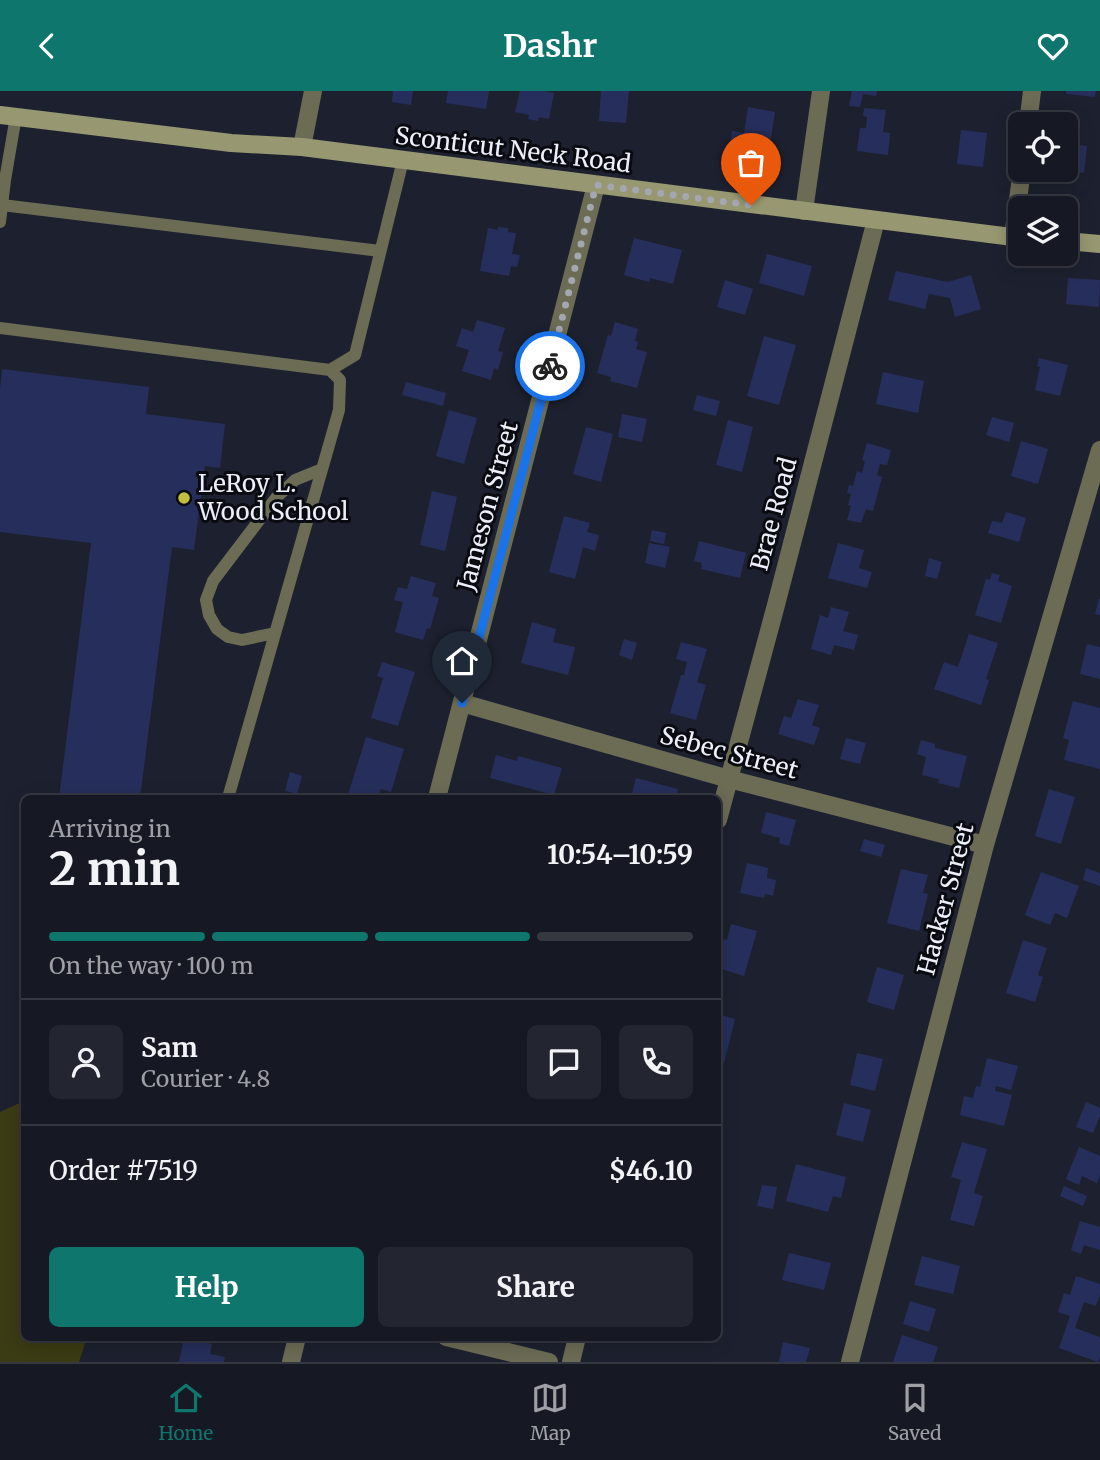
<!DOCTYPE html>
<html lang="en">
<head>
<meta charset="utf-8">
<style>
  :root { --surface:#161923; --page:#232630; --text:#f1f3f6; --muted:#9ea0a6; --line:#353841; --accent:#0f766e }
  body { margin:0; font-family:Merriweather,serif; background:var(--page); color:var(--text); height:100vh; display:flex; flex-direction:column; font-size:26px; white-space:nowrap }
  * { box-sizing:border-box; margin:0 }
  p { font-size:23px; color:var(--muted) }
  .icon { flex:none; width:38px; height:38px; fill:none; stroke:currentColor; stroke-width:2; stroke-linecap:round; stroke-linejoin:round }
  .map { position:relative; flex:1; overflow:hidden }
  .drawer { position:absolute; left:21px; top:704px; width:700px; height:546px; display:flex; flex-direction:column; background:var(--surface); border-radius:10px; box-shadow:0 4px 18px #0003,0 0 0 2px var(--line) }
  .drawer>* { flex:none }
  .buttons { position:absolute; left:1008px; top:21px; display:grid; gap:14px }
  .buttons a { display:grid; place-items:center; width:70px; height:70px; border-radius:10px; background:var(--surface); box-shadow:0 4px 18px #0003,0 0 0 2px var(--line); font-size:35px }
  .pin { position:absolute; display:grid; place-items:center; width:60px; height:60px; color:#fff; margin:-72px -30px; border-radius:50% 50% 50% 0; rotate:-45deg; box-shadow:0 0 7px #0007 }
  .pin .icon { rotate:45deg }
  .courier { position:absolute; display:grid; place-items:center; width:70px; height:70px; margin:-35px; border:5px solid #1a73e8; border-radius:50%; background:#fff; color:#222; box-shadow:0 2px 9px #0007 }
  .headline em { font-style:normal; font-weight:700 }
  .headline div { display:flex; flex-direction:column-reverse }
  .headline { display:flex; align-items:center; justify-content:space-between; height:119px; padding:0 28px }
  h1 { font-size:46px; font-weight:700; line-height:52px }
  .bar { display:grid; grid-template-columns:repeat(4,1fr); gap:10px 7px; align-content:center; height:84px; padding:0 28px }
  .bar i { height:9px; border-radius:5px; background:var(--line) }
  .bar .selected { background:var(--accent) }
  .bar p { grid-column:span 4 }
  .line { display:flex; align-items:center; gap:18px; padding:0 28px; border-top:2px solid var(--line) }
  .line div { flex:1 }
  .round { display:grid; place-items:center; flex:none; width:74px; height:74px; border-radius:10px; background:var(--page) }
  .button { display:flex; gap:14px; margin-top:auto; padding:14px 28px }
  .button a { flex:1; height:80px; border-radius:10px; background:var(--accent); color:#fff; font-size:28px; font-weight:700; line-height:80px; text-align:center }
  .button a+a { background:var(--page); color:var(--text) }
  header { display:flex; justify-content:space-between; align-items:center; height:91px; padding:0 28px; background:var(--accent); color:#fff; font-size:32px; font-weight:700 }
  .dock { display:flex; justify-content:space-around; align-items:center; height:98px; border-top:2px solid var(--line); background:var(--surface); font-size:19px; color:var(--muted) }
  .dock a { display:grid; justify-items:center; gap:4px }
  .dock .selected { color:var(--accent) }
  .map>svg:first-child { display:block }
  .green { fill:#3b3b14 }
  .building { fill:#262f5b }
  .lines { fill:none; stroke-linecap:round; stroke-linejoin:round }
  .lane { stroke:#6c6c55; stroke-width:12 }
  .street { stroke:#6c6c55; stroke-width:18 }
  .secondary { stroke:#979771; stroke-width:18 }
  .done { stroke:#a4a7b2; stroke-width:7; stroke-dasharray:0 12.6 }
  .route { stroke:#1a73e8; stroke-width:9 }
  .poi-dot { fill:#c1be40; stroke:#090b11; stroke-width:2.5 }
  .labels { text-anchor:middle; stroke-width:6; stroke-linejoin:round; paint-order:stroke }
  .street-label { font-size:24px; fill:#eceff9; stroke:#090b11 }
  .poi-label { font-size:24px; fill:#eceff9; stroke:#090b11; text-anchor:start }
</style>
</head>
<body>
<header><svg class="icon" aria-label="back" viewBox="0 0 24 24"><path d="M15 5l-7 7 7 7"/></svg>Dashr<svg class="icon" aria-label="heart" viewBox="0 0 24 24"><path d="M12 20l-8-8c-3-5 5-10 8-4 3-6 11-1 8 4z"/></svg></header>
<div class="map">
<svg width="1100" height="1271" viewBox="0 0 1100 1271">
  <rect width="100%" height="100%" fill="#1d212f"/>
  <path class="green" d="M24,1010V1246H87L79,1271H0V1021Z"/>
  <path class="building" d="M393,0H413L411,14L392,11Z
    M448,0H489L486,18L446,12Z
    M520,0H544L554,2L549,28L539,26L538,30L528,28L529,24L515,21Z
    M601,0H629L626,32L599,30Z
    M852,0H877L876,5L863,3L860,16L849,15Z
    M1066,0H1096L1095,6L1066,3Z
    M748,16L775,21L769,60L730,54L732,40L744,42Z
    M864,17L886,19L883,41L890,42L888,64L857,60L860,37H866L867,26L863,25Z
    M961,39L987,42L983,76L957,73Z
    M1066,53L1087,55L1084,82L1066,80Z
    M498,136L508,137V141L516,142L512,163L520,164L517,176L511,175L509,185L480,180L488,137L498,139Z
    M634,147L682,159L673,193L650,187L649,191L624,184Z
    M767,163L812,175L804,205L759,192Z
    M896,180L948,191L971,184L981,218L955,226L950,207L929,203L925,218L888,209Z
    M1068,187L1100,189L1099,216L1066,213Z
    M725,189L753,198L745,224L717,216Z
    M477,229L505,237L498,260L503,261L498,279L494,277L491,289L462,280L469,259L456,255L462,237L473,241Z
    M615,231L638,238L635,250L638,251L636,258L647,261L637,297L610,290L611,286L597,282L608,244L611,245Z
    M764,245L796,254L779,314L747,305Z
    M1039,267L1068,274L1060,305L1035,299L1040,276L1037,275Z
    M2,278L149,296L146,323L225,333L220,377L205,375L194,459L172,456L140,707H59L91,452L0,441V298Z
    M883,281L924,290L918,322L876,313Z
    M406,291L446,302L443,315L402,304Z
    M697,304L720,310L716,325L693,319Z
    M449,319L477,327L464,373L436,365Z
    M622,323L647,328L642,351L618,346Z
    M992,326L1014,332L1009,351L986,344Z
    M728,329L753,336L742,381L716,374Z
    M586,336L613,343L601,391L573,383Z
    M1021,350L1048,358L1038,393L1011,385Z
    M867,352L891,359L887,374L880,373L877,384L882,386L873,420L866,418L861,432L847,429L851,415L848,414L851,403L847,402L849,394L853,395L857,380L862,382L865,370L862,369Z
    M432,400L457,406L445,460L420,454Z
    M1006,421L1026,427L1019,451L988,442L992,430L1002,432Z
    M564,425L590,432L587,441L599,444L595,460L583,456L575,488L549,481Z
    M652,439L666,442L664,453L650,450Z
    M699,450L746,462L740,487L701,478L702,472L694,470Z
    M649,452L670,456L665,477L645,472Z
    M838,452L864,459L859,477L872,481L867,497L828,487Z
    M929,467L942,471L937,488L925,485Z
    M992,482L1000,484L998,490L1012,495L1001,532L975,524L986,488L990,489Z
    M411,485L436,492L432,505L439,507L430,538L427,537L423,549L395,541L403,511L394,509L398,496L407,498Z
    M1099,508H1100V524L1095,523Z
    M831,516L849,521L843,540L858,544L854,559L834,554L831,564L811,558L820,524L828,527Z
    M532,531L556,538L553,551L575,556L568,584L521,572Z
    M969,543L998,552L986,588L989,589L981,614L934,598L944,571L958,576Z
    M624,548L637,552L632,569L619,564Z
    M681,551L707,558L697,591L706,594L696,629L670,622L681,584H684L687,571L676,568Z
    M1087,553L1100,556V588L1080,583Z
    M382,571L415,581L398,635L371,627L383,587L377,585Z
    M798,608L819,614L812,634L820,637L814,654L778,643L784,625L791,627Z
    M1073,610L1100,617V678L1064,669L1069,649L1063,647Z
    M366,646L404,658L391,701L381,698L378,707H347Z
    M846,647L866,652L860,673L840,668Z
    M921,649L935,653V657L967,665L959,697L938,692L939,688L922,684L926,666L917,663Z
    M496,664L517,670L518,665L562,677L554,704L490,687Z
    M290,681L302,685L297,703L285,700Z
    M636,687L678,698L676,707H631Z
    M1049,698L1075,706L1061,753L1035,745Z
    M766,721L796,729L789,755L779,752L780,747L761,742Z
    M864,748L885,754L881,766L860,760Z
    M747,772L768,777L767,787L776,789L773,805L765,803L764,807L740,802Z
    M1086,777L1100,782V795L1083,789Z
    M901,778L928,784L923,802L928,803L919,840L887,832Z
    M1041,781L1079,795L1067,827L1055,822L1050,834L1025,824Z
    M731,833L757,840L744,885L718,877V870L724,848L727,849Z
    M1023,849L1047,857L1038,884L1043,886L1035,911L1006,902Z
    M877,876L904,884L894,919L867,911Z
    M718,923L735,928L724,972L718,970Z
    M857,962L883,968L875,1000L850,994Z
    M987,967L1018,975L1011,999L996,995L995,1000L1012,1004L1004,1035L960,1024L964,1005L973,1007L976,995L980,996Z
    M1086,1011L1100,1017V1025L1093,1042L1076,1036Z
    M844,1012L871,1019L863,1051L836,1044Z
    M962,1051L987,1058L974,1102L983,1105L974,1135L950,1129L961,1089L951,1086Z
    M1079,1056L1100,1065V1084L1097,1092L1082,1085L1079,1094L1066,1088Z
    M796,1073L846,1086L841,1107L833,1105L828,1121L786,1110Z
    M762,1094L777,1096L773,1118L757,1115Z
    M1064,1095L1087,1105L1083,1115L1060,1105Z
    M1080,1130L1100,1136V1159L1084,1154L1081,1163L1071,1159Z
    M789,1162L831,1172L824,1199L782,1189Z
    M922,1165L960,1175L953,1203L914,1194Z
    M1076,1185L1100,1193V1204L1096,1215L1084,1211L1075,1237L1100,1246V1266L1098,1271L1059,1257L1070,1225L1058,1221L1064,1202L1070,1204Z
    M910,1210L936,1218L929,1241L903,1233Z
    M902,1244L938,1256L933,1271H893Z
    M184,1247L212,1253L210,1263L225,1266L224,1271H179Z
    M783,1251L810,1257L806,1271H779Z"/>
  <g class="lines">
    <path class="lane" d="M2,114L380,160
      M0,131L5,89L16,25
      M0,237L330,279L355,264L403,69
      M275,542L242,549L228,546L217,538L209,524L206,509L213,490L276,407L295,389L322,378
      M228,707L339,319L340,289L330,279"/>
    <path class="street" d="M1028,33L1032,0
      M302,56L313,0
      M804,120L821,0
      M1013,146L1022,79
      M462,612L729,688L985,754
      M437,707L596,94
      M718,729L776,514L876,129
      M446,1246L549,1271
      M291,1271L297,1246
      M571,1271L577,1246
      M850,1271L985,754L1100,359"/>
    <path class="secondary" d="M0,24L231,52L302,56L1020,147
      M1066,150L1100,153"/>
  </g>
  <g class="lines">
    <path class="done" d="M550,275L596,94L751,114"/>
    <path class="route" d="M462,612L550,275"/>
  </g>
  <circle class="poi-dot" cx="184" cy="407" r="7"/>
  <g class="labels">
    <g class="street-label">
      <text transform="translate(513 59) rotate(7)" y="8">Sconticut Neck Road</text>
      <text transform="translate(488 415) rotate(-75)" y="8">Jameson Street</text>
      <text transform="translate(774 423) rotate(-75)" y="8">Brae Road</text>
      <text transform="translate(729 662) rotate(15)" y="8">Sebec Street</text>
      <text transform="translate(946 808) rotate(-75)" y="8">Hacker Street</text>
    </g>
    <g class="poi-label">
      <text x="198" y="401">LeRoy L.<tspan x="198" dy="28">Wood School</tspan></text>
    </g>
  </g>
</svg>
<div class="buttons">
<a><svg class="icon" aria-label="locate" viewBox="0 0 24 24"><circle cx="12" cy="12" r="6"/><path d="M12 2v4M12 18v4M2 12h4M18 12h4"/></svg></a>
<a><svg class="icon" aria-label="layers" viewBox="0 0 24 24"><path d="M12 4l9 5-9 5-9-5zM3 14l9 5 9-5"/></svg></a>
</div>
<div class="pin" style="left:751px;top:114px;background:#ea580c"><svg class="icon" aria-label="bag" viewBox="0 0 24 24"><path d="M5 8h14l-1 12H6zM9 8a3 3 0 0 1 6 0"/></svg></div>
<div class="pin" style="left:462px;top:612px;background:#1f2937"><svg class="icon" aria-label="home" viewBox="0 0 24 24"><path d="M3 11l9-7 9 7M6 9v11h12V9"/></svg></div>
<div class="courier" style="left:550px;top:275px"><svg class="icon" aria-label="bike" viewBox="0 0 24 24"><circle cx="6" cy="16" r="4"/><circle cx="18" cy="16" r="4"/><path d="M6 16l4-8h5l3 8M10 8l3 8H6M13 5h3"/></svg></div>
<section class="drawer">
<div class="headline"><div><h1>2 min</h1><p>Arriving in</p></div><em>10:54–10:59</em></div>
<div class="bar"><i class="selected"></i><i class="selected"></i><i class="selected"></i><i></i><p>On the way · 100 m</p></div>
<div class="line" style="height:126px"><a class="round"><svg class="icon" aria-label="person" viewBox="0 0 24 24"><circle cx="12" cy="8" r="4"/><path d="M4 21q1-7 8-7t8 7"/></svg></a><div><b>Sam</b><p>Courier · 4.8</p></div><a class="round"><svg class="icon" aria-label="chat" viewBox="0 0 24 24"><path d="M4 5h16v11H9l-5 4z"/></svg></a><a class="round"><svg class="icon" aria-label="phone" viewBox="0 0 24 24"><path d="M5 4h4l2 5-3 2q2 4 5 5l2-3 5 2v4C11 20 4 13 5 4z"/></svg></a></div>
<div class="line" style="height:91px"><div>Order #7519</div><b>$46.10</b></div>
<div class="button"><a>Help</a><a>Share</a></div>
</section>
</div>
<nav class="dock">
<a class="selected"><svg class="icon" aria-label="home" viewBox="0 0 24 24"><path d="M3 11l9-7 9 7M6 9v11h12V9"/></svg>Home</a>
<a><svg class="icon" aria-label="map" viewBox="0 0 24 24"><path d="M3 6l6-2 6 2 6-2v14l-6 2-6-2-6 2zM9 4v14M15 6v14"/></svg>Map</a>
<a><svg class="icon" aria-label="saved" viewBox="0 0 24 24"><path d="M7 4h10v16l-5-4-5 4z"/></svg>Saved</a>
</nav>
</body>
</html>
